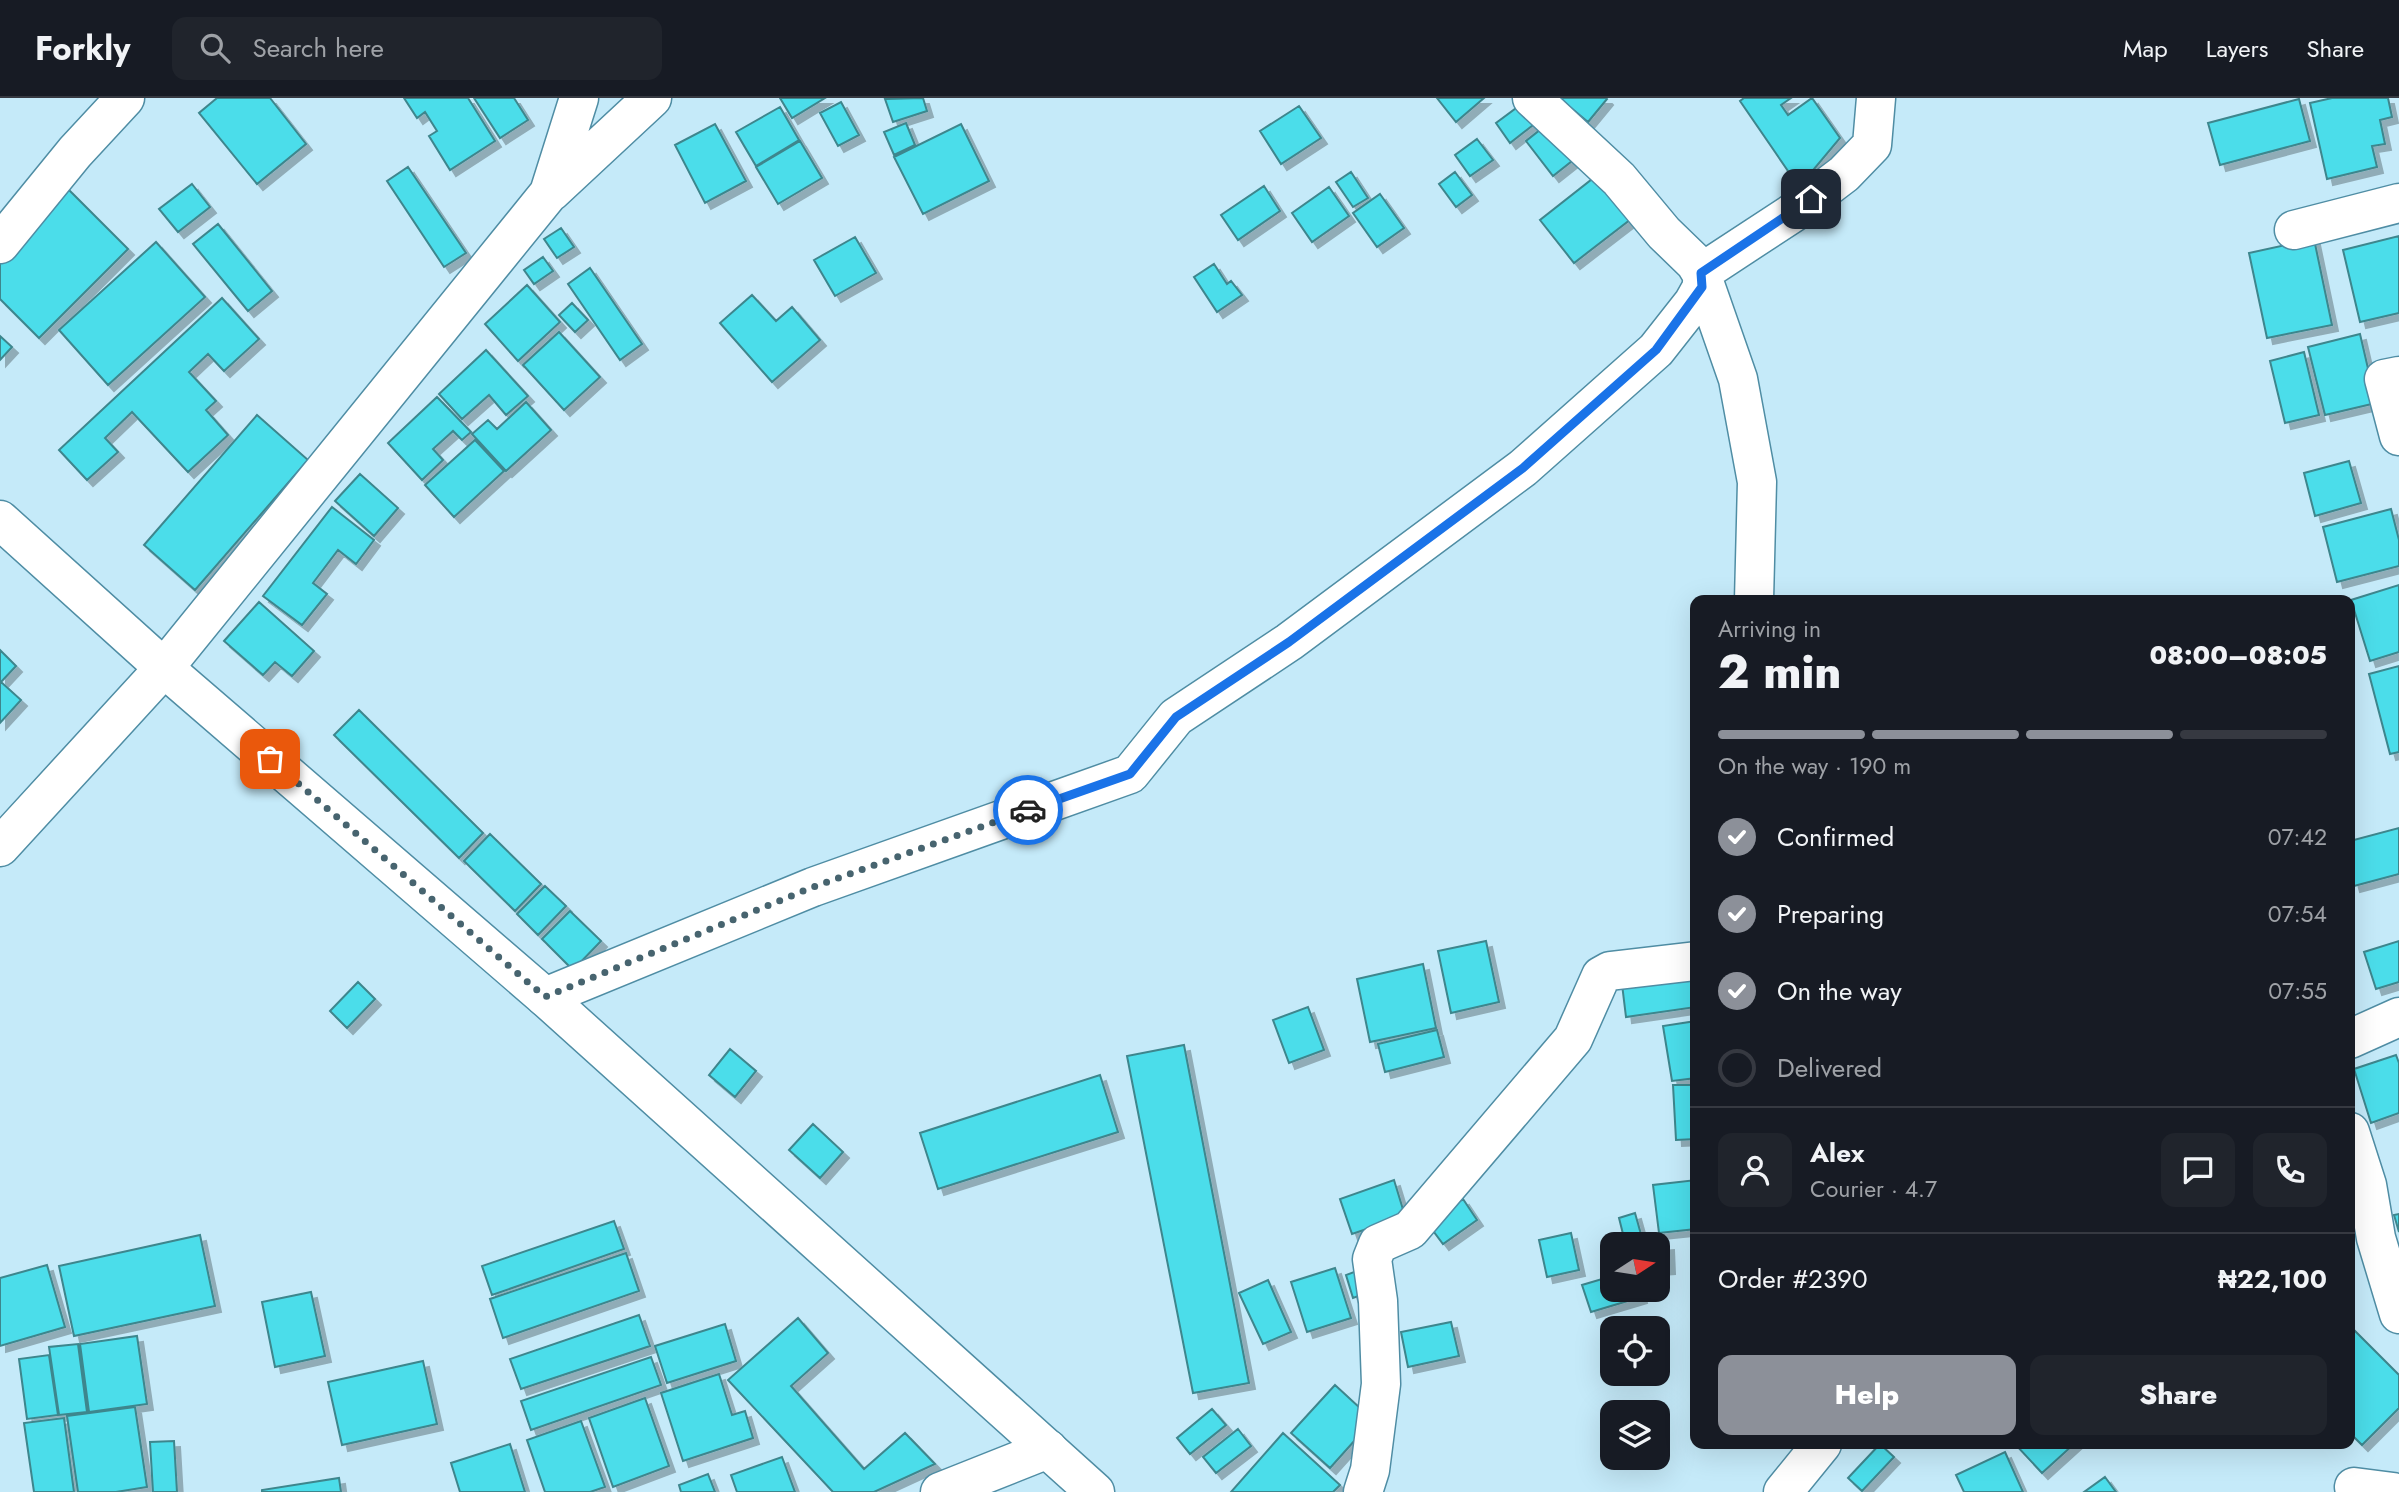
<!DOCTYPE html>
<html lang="en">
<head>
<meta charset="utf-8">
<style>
  :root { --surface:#171b24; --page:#20242c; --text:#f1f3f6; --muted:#9ea1a6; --line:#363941; --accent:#8c9099 }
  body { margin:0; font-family:Jost,sans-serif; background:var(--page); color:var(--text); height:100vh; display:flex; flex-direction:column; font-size:26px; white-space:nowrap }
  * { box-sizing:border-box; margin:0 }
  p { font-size:23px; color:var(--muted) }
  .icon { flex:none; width:38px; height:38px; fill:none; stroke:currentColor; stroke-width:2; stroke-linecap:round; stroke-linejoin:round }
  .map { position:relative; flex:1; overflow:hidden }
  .details { position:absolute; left:1690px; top:497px; width:665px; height:854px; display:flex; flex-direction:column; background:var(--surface); border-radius:14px; box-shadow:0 7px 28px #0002 }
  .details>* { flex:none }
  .needle { width:46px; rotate:78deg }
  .controls { position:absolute; left:1600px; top:1134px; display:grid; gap:14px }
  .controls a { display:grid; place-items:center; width:70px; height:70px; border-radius:14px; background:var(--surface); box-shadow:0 7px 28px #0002; font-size:35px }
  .pin { position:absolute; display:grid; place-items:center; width:60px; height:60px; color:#fff; margin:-30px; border-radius:14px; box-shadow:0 4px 10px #0006 }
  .courier { position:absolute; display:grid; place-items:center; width:70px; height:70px; margin:-35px; border:5px solid #1a73e8; border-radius:50%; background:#fff; color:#222; box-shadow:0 2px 9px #0007 }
  .summary em { font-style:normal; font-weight:800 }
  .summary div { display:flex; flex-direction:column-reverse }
  .summary { display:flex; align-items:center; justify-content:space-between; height:119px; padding:0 28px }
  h1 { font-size:46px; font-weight:800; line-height:52px }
  .bar { display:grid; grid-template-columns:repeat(4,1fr); gap:10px 7px; align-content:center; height:84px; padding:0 28px }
  .bar i { height:9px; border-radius:5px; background:var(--line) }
  .bar .active { background:var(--accent) }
  .bar p { grid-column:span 4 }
  .line { display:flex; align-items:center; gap:18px; padding:0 28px; border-top:2px solid var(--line) }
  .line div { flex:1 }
  .round { display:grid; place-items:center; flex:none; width:74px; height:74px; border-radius:14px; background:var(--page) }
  ol { padding:0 28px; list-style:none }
  li { display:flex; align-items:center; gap:21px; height:77px }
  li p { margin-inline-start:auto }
  li .icon { padding:7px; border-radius:50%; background:var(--accent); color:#fff; stroke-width:4 }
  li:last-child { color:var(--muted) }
  li i { width:38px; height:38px; border:4px solid var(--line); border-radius:50% }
  .cta { display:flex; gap:14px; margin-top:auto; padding:14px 28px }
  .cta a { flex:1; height:80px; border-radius:14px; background:var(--accent); color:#fff; font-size:28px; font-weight:800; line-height:80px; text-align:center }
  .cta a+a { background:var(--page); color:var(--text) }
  header { display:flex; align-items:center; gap:42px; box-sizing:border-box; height:98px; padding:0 35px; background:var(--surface); border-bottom:2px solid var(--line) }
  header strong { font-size:33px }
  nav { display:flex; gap:38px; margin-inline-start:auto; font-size:24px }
  .search { width:490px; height:63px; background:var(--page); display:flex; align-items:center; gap:18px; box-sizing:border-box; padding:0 24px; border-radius:14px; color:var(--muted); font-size:26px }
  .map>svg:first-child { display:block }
  .building { fill:#4bddea; stroke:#3e868d; stroke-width:2; filter:url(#shadow) }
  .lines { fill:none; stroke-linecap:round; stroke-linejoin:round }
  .minor-casing { stroke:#4f8da4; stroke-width:41 }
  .tertiary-casing { stroke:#4f8da4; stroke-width:41 }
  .minor { stroke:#fff; stroke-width:38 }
  .tertiary { stroke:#fff; stroke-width:38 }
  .done { stroke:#47646f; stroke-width:7; stroke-dasharray:0 12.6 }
  .route { stroke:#1a73e8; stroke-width:9 }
</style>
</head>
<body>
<header>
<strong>Forkly</strong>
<div class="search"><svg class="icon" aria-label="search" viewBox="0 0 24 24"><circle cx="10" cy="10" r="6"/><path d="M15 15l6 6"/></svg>Search here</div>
<nav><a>Map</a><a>Layers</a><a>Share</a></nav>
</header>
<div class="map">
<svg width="2399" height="1394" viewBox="0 0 2399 1394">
  <defs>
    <filter id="shadow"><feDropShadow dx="6" dy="6" stdDeviation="0" flood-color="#0004"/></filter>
  </defs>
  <rect width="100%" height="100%" fill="#c5eaf9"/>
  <path class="building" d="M217,0H270L306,46L257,86L199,15Z
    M404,0H468L495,43L450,72L429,38L437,33L425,14L417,20Z
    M474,0H514L528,22L500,40Z
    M780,0H825L792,20Z
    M923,0L927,13L893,24L885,1Z
    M1437,0H1484L1456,24Z
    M1559,0H1606L1607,1L1588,24Z
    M1744,0H1791L1781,7L1788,17L1812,0L1840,40L1799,89L1740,3Z
    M2332,0H2388L2392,19L2380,22L2385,46L2372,48L2377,69L2327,81L2310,5Z
    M2299,1L2310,43L2220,67L2208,25Z
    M841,4L859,37L838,48L820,15Z
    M1523,5L1537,24L1510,45L1496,25Z
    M1299,8L1321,40L1281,66L1260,33Z
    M780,9L799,42L756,68L736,34Z
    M1550,24L1577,59L1553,78L1526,43Z
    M906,25L915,47L894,57L884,34Z
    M715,26L746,83L705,105L675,47Z
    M961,26L989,83L923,116L894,59Z
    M1477,41L1493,62L1470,78L1455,57Z
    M800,43L822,80L778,106L756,69Z
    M408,69L466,155L444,169L387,83Z
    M1351,74L1368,100L1353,109L1336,84Z
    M1455,74L1472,97L1456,109L1439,86Z
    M1596,78L1631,121L1574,165L1540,122Z
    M192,86L210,109L178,134L159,111Z
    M1264,88L1280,113L1238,142L1221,117Z
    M1329,89L1349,118L1312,144L1292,115Z
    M67,90L128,151L39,240L0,201V157Z
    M1380,96L1404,130L1377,149L1353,115Z
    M218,126L272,193L248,213L193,146Z
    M561,130L574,149L557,160L544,141Z
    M2399,138V215L2360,224L2343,152Z
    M855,139L876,175L835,198L814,162Z
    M2314,141L2332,227L2267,240L2249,155Z
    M156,144L205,199L108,287L59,232Z
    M543,159L553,173L534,186L524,172Z
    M1214,166L1227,186L1231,183L1242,197L1217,214L1194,179Z
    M590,170L642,246L620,262L568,186Z
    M527,187L560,224L518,263L485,226Z
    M752,197L776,223L792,209L820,242L772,284L720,225Z
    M222,200L259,241L224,273L208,256L189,274L216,303L206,312L228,337L188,374L132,314L105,340L118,354L87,382L59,352Z
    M572,205L588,222L575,234L559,217Z
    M559,234L600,279L564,312L523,267Z
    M2360,236L2376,305L2325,317L2308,249Z
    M0,238L12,249L0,262Z
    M486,252L528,298L506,317L489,297L462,321L439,296Z
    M2304,254L2319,317L2285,325L2270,263Z
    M437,299L471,334L462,342L453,333L433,351L443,362L422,382L388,345Z
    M526,304L551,332L506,373L472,336L488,322L497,331Z
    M257,317L308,362L195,492L144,447Z
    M475,342L504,373L454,419L425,387Z
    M2349,363L2361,405L2315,418L2304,375Z
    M360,376L398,410L374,438L335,403Z
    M332,409L374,442L356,466L338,452L313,485L327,496L302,527L263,498Z
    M2391,411L2399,442V468L2337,484L2323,429Z
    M2399,487V554L2370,563L2351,502Z
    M259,504L314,553L292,578L275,564L263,577L224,543Z
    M0,552L16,568L1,584L21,602L0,625Z
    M2399,568V654L2390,656L2369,576Z
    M359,612L483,735L459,760L334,637Z
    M2399,730V776L2354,788L2350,773V743Z
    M490,736L541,786L515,813L464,763Z
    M545,788L566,808L538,837L517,816Z
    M570,813L601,843L573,872L542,841Z
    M1486,843L1499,904L1451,915L1438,853Z
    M2399,843V884L2376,891L2364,854Z
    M1423,866L1436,930L1370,944L1357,881Z
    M1696,876V909L1626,919L1622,886Z
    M358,884L375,901L347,930L330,913Z
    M1308,909L1324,952L1289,965L1273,922Z
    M1696,923V980L1672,983L1663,928Z
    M1437,932L1444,959L1385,974L1378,946Z
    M1184,947L1249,1285L1193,1295L1127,958Z
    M730,951L756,973L735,999L709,977Z
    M2396,957L2399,965V1015L2371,1025L2354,971Z
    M1100,977L1118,1034L938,1091L920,1035Z
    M1673,987H1696V1041L1676,1042Z
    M813,1026L843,1054L820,1080L789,1052Z
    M1394,1082L1405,1118L1352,1136L1340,1101Z
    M1696,1082V1131L1659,1135L1653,1087Z
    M1463,1101L1477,1122L1443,1146L1428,1126Z
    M1635,1115L1642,1140L1625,1144L1619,1120Z
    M2399,1116V1134L2394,1117Z
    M614,1123L624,1151L492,1197L482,1168Z
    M1571,1135L1579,1172L1547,1179L1539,1142Z
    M200,1137L215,1208L74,1238L59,1168Z
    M1668,1146L1669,1170L1657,1171V1147Z
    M626,1155L639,1193L503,1240L490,1201Z
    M47,1167L65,1229L0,1248V1180Z
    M1335,1170L1351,1220L1307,1234L1291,1184Z
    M1362,1171L1370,1194L1353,1200L1346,1177Z
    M1612,1178V1192H1639L1641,1199L1591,1214L1582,1187Z
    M1268,1182L1291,1234L1263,1246L1239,1195Z
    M311,1194L325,1258L275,1269L262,1204Z
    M639,1217L650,1248L521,1291L510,1261Z
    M798,1220L828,1255L791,1288L864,1371L905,1335L935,1366L874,1394H833L728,1282Z
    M1451,1224L1459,1258L1408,1269L1401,1234Z
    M725,1226L736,1263L667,1285L655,1248Z
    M2350,1228L2399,1277V1310L2362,1347L2350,1335Z
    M137,1238L147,1306L89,1314L80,1246Z
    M78,1246L87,1314L59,1317L49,1249Z
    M49,1257L58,1317L27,1321L19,1261Z
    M651,1259L661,1287L531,1332L521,1303Z
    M423,1263L437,1326L342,1347L328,1284Z
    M719,1276L732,1317L745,1313L753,1340L683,1363L661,1295Z
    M1335,1287L1373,1322L1330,1370L1291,1335Z
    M645,1300L669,1368L613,1389L589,1320Z
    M135,1309L147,1389L116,1394H78L67,1318Z
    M1212,1311L1226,1327L1190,1356L1177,1340Z
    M64,1320L74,1394H34L24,1325Z
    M581,1323L605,1389L590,1394H545L527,1342Z
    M1238,1331L1251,1348L1216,1375L1203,1359Z
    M1283,1335L1340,1387L1333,1394H1231Z
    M174,1343L177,1394H153L150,1344Z
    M510,1346L525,1394H460L451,1365Z
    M1880,1346L1894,1359L1862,1393L1848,1380Z
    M2015,1346H2074L2042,1375Z
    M2005,1354L2023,1394H1964L1956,1377Z
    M782,1359L795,1394H737L731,1377Z
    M708,1376L715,1394H681L679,1387Z
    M2105,1379L2116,1394H2084Z
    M339,1380L341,1394H262V1392Z"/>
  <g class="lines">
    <defs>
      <path id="minor" d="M1532,0L1619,81L1664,135L1695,165L1701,175L1738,281L1757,384L1754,502
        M551,94L652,0
        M2294,132L2399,105
        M0,146L75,54L125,0
        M1701,175L1794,114L1844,76L1872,47L1876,0
        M2399,278L2384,281L2399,338
        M0,749L164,570L549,95L579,0
        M545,899L813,789L1130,676L1176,619L1289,544L1523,370L1656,252L1693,205L1702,189V183
        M2350,941L2399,919
        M2350,1034L2367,1087L2376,1140L2399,1216
        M2354,1389L2393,1394
        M940,1394L1048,1351
        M1363,1394L1370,1372L1381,1286L1378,1203L1372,1161L1378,1146L1410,1132L1573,941L1601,878L1610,873L1696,863
        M1783,1394L1822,1346"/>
      <path id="tertiary" d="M0,422L164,570L545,899L1095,1394"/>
    </defs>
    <use href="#minor" class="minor-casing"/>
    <use href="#tertiary" class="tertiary-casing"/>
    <use href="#minor" class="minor"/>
    <use href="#tertiary" class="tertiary"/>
  </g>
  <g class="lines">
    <path class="done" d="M270,661L545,899L813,789L1028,712"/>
    <path class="route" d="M1028,712L1130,676L1176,619L1289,544L1523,370L1656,252L1702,189L1701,175L1811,101"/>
  </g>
</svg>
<div class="controls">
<a><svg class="needle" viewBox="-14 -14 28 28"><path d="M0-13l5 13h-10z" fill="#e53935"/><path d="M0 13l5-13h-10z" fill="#9ea1a6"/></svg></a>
<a><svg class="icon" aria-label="locate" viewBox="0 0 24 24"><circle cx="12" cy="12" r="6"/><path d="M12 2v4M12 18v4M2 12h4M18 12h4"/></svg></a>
<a><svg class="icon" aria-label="layers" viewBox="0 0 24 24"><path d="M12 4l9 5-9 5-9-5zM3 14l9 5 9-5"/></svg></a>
</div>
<div class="pin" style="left:270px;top:661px;background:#ea580c"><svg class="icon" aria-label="bag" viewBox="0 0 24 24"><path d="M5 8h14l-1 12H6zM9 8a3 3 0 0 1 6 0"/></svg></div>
<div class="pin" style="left:1811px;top:101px;background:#1f2937"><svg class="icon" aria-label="home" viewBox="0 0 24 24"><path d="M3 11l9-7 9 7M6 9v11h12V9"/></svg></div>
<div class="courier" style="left:1028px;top:712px"><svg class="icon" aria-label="car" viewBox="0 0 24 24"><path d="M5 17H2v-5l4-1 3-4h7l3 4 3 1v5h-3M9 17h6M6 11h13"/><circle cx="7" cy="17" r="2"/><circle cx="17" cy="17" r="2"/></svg></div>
<section class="details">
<div class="summary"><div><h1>2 min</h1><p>Arriving in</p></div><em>08:00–08:05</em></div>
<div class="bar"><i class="active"></i><i class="active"></i><i class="active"></i><i></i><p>On the way · 190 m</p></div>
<ol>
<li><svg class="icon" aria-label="check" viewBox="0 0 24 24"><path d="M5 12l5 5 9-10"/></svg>Confirmed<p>07:42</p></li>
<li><svg class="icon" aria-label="check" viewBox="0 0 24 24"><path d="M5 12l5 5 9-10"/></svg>Preparing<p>07:54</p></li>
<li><svg class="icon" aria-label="check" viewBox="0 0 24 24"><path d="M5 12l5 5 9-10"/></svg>On the way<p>07:55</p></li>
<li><i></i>Delivered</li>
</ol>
<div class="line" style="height:126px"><a class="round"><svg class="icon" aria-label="person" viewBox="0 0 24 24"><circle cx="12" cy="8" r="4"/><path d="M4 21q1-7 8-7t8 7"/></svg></a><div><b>Alex</b><p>Courier · 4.7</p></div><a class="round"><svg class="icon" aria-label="chat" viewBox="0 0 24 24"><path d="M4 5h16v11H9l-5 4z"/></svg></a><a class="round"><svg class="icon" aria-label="phone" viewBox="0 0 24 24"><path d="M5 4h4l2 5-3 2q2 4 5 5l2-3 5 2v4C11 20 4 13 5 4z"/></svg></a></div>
<div class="line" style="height:91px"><div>Order #2390</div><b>₦22,100</b></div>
<div class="cta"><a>Help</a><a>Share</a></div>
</section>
</div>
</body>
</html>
